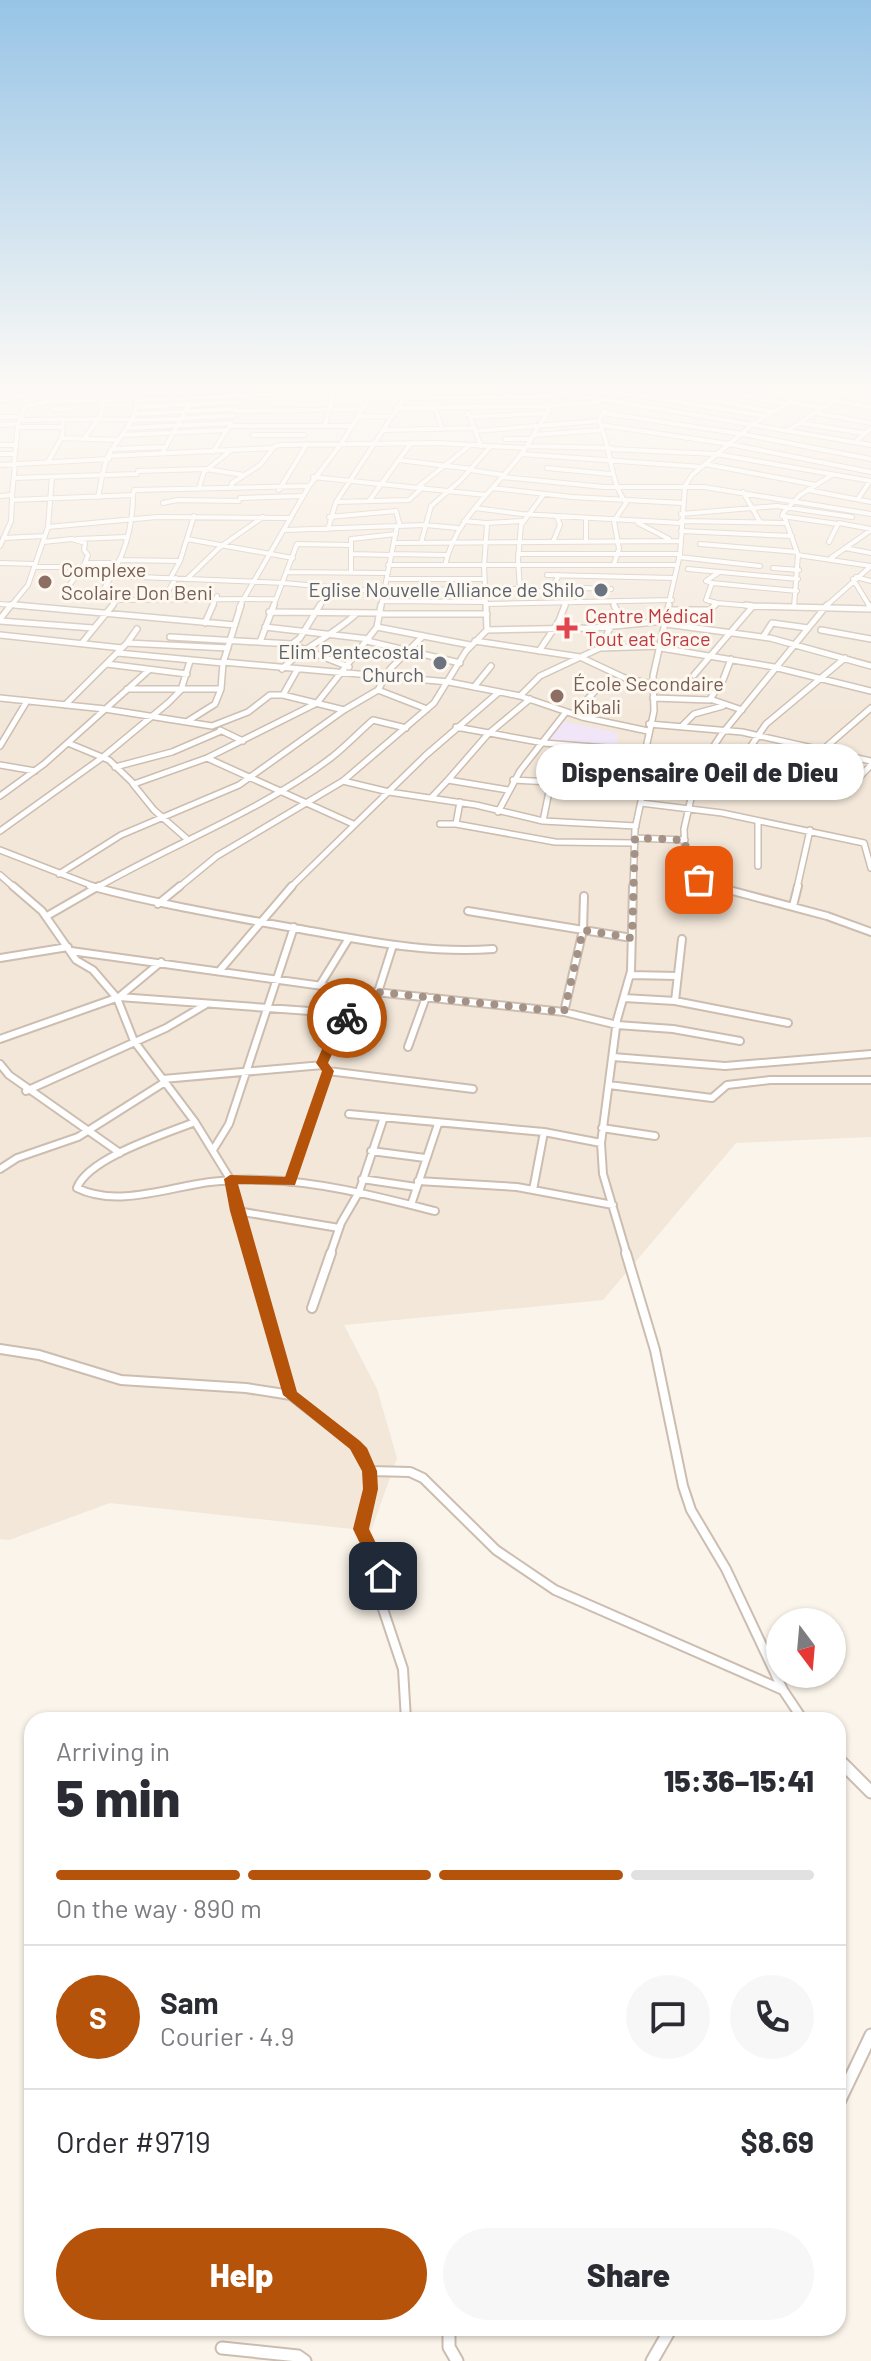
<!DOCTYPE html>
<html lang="en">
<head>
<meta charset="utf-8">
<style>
  :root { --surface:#fff; --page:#f7f7f7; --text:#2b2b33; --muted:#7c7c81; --line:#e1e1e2; --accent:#b45309 }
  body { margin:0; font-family:Barlow,sans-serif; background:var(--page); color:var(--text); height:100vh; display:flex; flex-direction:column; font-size:30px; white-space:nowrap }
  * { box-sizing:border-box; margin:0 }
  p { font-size:26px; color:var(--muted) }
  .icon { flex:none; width:44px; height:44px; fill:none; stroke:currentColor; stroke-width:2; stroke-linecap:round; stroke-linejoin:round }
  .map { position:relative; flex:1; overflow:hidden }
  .drawer { position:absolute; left:24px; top:1712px; width:822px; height:624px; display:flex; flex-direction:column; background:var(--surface); border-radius:24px; box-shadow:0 2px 6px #0004 }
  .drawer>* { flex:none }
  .needle { width:52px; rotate:164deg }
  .tools { position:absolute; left:766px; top:1608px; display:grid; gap:16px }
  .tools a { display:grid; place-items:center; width:80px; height:80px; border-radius:50%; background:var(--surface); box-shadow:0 2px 6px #0004; font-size:40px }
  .pin { position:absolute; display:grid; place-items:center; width:68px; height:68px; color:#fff; margin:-34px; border-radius:16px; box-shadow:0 4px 12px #0006 }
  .courier { position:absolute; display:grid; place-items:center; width:80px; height:80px; margin:-40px; border:6px solid #b45309; border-radius:50%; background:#fff; color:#222; box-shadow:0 2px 10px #0007 }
  .bubble { position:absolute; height:56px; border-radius:28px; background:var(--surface); box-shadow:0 2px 6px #0004; font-size:26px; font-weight:800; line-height:56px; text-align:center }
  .headline em { font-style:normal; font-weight:800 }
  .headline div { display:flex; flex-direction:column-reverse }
  .headline { display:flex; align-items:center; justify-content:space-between; height:136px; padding:0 32px }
  h1 { font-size:52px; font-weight:800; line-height:60px }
  .bar { display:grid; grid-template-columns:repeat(4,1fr); gap:12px 8px; align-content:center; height:96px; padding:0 32px }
  .bar i { height:10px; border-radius:6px; background:var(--line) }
  .bar .selected { background:var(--accent) }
  .bar p { grid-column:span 4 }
  .line { display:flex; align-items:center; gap:20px; padding:0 32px; border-top:2px solid var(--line) }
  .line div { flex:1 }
  .round { display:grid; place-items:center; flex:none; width:84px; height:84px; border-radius:42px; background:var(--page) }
  .cta { display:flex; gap:16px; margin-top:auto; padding:16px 32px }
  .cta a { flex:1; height:92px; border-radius:48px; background:var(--accent); color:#fff; font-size:32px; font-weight:800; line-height:92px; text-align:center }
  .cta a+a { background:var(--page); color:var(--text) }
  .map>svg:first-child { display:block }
  .residential { fill:#f2e7d9 }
  .education { fill:#f1e6f7 }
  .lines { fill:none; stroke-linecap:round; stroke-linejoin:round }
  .minor-far4-casing { stroke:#ccbdb0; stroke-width:6 }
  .minor-far3-casing { stroke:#ccbdb0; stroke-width:8 }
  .minor-far2-casing { stroke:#ccbdb0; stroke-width:10 }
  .minor-far1-casing { stroke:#ccbdb0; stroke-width:12 }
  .minor-casing { stroke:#ccbdb0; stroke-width:15 }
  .minor-far4 { stroke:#fff; stroke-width:4 }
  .minor-far3 { stroke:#fff; stroke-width:5 }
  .minor-far2 { stroke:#fff; stroke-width:6 }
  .minor-far1 { stroke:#fff; stroke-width:8 }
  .minor { stroke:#fff; stroke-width:11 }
  .route { fill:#b45309 }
  .done { stroke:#a39285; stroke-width:8; stroke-dasharray:0 14.4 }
  .education-dot { fill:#8d6e63; stroke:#fdf8f0; stroke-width:3 }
  .worship-dot { fill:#6b7280; stroke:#fdf8f0; stroke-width:3 }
  .health-dot { fill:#e0444e; stroke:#fdf8f0; stroke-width:3 }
  .labels { text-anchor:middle; stroke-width:6; stroke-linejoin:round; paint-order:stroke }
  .far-education-label { font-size:20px; fill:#785e54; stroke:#fdf8f0; text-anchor:start }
  .far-worship-label { font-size:20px; fill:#5b616d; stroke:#fdf8f0; text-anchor:end }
  .far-health-label { font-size:20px; fill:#be3a42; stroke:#fdf8f0; text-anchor:start }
</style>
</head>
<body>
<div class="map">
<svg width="871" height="2361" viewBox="0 0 871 2361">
  <rect width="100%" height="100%" fill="#fbf4ea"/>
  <path class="residential" d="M0,392H871V1137L736,1143L603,1300L344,1325L377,1389L397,1458L371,1531L110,1503L9,1540L0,1539Z"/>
  <path class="education" d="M562,721L618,733L616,748L547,743Z"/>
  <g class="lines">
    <defs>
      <path id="minor-far4" d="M560,392L871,445
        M580,392L635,395L766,416
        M685,392L716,395
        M723,392L787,404
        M770,392L797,397
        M136,394L172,392
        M403,398L563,396
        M138,400L336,392
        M713,400L773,412
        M0,401L38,392
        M834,401L871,407
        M790,402L823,408
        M139,407L189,404
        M435,407L442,429
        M396,408L548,406L599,402
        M53,409H70
        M234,411L362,409
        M604,411L599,421C612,448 608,478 626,503L614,521L619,549L614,564
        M468,413L481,446
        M603,413L742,434L871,459
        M816,413L871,423
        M135,414L235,409
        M357,416L392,417
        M0,417H22
        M470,417L547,413
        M184,418L233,416
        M21,420L133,419
        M132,420L183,419
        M800,423L863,433
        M0,425L18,424
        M325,425L334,392
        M601,425L729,444L871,472
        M230,426H351
        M18,427H61
        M127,428L231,423
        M384,430L475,428
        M475,431L599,421
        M787,431L848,392L861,395L865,392
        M123,435L227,430
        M253,435H304
        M533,435L602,430
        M61,438L119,440
        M84,439L101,415L103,392
        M505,439H531
        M855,442L871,428
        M0,445H16
        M527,446L611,448
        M113,449L166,447
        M611,449L716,454L871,481
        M213,452L228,428
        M162,453L189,405L238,402
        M0,454H14
        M521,454L702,467
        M109,456L273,448
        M399,460L472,469
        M48,462L62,437L63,419
        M14,464L18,424L25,406L46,402L138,399
        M705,464L816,485
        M0,465L109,459
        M547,468L610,474
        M471,470L503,475
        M138,471L206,469L244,475
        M52,477L48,527L157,517L291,518
        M313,477L486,495
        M502,477L604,487H704L871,514
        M14,478L137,474
        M419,486L469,446
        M199,488L204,472L230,451
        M231,488L232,483L260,465L275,446L282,445L438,443L525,448
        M492,488L572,497L682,503
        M279,490L307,444
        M808,490L871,502
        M743,492L760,522
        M12,495L15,464
        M0,496L12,495V500L133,495L134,490L309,486L341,444L373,392
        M98,497C101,484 103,465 109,454C122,432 141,418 136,392
        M240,498L302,496
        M858,499L870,481
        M369,501L411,443
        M336,502L409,500L423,487
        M163,503L177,500L239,501
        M475,508L522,514L681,523
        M681,514L777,506L852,517
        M782,516L838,524
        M329,517L396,511L400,526
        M586,518V542
        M464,521L486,523L487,526L484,566L486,607
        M681,521L785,523
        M486,523L523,521
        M638,523L669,539
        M839,523L871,529
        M328,529L336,502L408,392
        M285,530L425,525L458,528
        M681,531L792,536
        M3,538L45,536
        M77,539L126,537
        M187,539L293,558
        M43,542L72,539L85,543L84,550L88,555L85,563H118
        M553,542L560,525L557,516
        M829,542L838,524
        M395,543L680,541
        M421,543L431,506L460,481L490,447
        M700,544L797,552
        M0,546L11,521L12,500
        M845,548L871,553
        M352,554L391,555
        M391,554L446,555
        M518,554H680
        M798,555L871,566
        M679,557L760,566
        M831,558L871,530
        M119,560L180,561L194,516
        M0,563L35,564
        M85,563L64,593L116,600L275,599
        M388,565H677
        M445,565C456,517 494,491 522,453C532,440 538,424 549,411L540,392
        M35,567H82
        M773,568L799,570
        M688,569L798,579
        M287,572L388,573
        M351,572V539L396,534
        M547,575L674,578
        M114,576L284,583L385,592
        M171,577L180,561
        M856,577L871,581
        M188,578L220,547L263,517
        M387,579H484
        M853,579L870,607
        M712,583L797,591
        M553,587L611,589
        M520,589L550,592L559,575
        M385,590L520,589L518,559L521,525L544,494
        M97,598C120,568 133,533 133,495
        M164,598L176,578
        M383,601L486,602
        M614,602V607
        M717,603L706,600L712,583L706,581L718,573
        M0,604L38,607
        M486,604L672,600
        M10,607L28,585L48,527
        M111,607L118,599
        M212,607L217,596
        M239,607L309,486
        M273,607L297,544L351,545
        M319,607L331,588
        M381,607L397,526
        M565,607L566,603
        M668,607L680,554L685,486L692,475L753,424L806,392
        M713,607L717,603L753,606
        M752,607H807
        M794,607L798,555L783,513L800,495L832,475
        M825,607L871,566"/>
      <path id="minor-far3" d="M15,605L235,625
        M614,605L624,624
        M746,605L753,606
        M869,605L871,609
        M669,610H710L715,605
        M269,612L381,613
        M380,614H487
        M0,619L11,605
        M0,621L93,628
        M205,623L213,605
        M666,624L770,638L871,666
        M265,627L369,639
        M377,627L470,645
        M487,630L593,628L666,621
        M821,630L871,639
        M0,635L122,648
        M423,636L390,669L378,690L427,709
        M170,637L291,644L349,667
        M763,637L772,623L808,628
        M367,641L460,663
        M475,641L580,657L627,679L653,684
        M260,642L274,605
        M82,643L113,605
        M127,643L137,629
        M600,648L611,626
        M661,648L774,667L871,691
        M283,651L300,638L320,605
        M539,651L559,621L565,605
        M118,653L223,663
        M731,659L723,680L710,699L742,710
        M223,662L449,682L520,696L582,717L648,731
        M107,664L187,674
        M282,669C304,647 334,635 357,613
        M297,670L283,695L344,710
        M694,675L753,606L871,609
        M474,687L491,666
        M127,689H221
        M520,696L540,676L600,648L662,646
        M0,698L105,709L212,726L248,712L270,695H283
        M653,698L710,700
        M65,705L127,643L228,648
        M574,714L596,690
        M188,721L215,704L221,689L223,663L241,605
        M649,724L742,732L871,761
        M682,726L694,714L723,706
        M456,727L544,743L645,751
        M220,730L243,741
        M68,743L109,760L134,784L207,758L317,703L377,627L381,605
        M0,746L27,701
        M678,748L708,756
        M207,758L353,824
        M0,765L35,771
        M115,767L172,752L221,731
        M700,769L732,774L766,724L845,658
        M729,775L786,788L826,747L871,708
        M448,780L488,734L530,699
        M513,780L551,782L543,821
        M343,781L389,792L476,805L543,821L636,826
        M549,781L646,778
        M133,784L154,810L186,838
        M851,786L871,765
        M0,796L44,764L149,670
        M431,798L448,780L508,790
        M641,803L722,813L864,843L871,868
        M498,812L520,771L566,712
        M758,821V866
        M440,824H456L555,842L635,843
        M456,824L460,802
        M0,831L103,757L168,703L181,690L190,661
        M635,838L685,840
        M0,850L98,888
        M59,874L121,835L239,785L344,710L378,690
        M0,875L15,888
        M96,888C172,844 262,811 332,757C346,746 359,732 373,720L406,728
        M178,888L217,856L343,781L434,703L466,651L487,630L486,605
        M290,888L426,755L499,692
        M633,888L635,829L646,778V748L654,711L653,676L669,605
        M720,888L691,876L685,856L684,829L697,772L721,735L827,605
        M797,888L810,830"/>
      <path id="minor-far2" d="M13,886L42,911L76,960L93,970L117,998L134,1041L195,1122L230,1179L250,1255
        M90,886C161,905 233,917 305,930C368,941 429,954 493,949
        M714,886L827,916L871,932
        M158,904L180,886
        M793,906L798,886
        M468,911L632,938
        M47,916L99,886
        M71,951L337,988L564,1012L617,1025L673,1029L740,1041
        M0,958L68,947
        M221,969L292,886
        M630,975L677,976
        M320,985L349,938
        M119,997L351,1014
        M624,998L675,1001L788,1023
        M675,1001L682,939
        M564,1012L583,930L584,896
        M0,1039L119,997L161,962
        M408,1047L426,997
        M613,1057L725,1066L871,1054
        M0,1064L9,1075L120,1153
        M328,1071L473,1089
        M163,1079L323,1065
        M609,1085L712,1098L727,1085L770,1080H871
        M26,1091L166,1028L205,1005
        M349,1114L544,1132L601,1143
        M195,1122C165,1134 88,1158 77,1188C117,1208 169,1187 210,1182C228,1180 247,1179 266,1180C323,1182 379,1197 435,1211
        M602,1128L655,1136
        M213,1150L229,1124L294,927
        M371,1151L425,1158
        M0,1169L17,1158L78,1137L165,1082
        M362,1179L416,1187
        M418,1181L517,1187L613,1205
        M290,1182L328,1071L322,1063L344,1022L378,992L393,945
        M533,1190L544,1132
        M411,1205L438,1124
        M237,1211L339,1228
        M330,1255L341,1223L359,1192L384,1117
        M627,1255L603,1174L601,1143L617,1020L631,971L633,886"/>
      <path id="minor-far1" d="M249,1253L291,1395
        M626,1253L655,1350L683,1486L691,1510L726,1569L783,1690L803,1720
        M312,1308L331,1253
        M0,1349L39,1355L121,1380L246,1388L291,1395L355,1445L362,1452L370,1471V1489L361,1529L385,1580L382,1606L403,1669L406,1720
        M370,1471L410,1472L423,1478L496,1550L555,1590L783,1690"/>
      <path id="minor" d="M838,1759L871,1792
        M838,2104L871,2035
        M449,2328V2347L457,2361
        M222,2348L298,2356L305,2361
        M652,2361L671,2328"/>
    </defs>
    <use href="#minor-far4" class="minor-far4-casing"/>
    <use href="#minor-far3" class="minor-far3-casing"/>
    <use href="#minor-far2" class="minor-far2-casing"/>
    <use href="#minor-far1" class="minor-far1-casing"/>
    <use href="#minor" class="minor-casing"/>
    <use href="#minor-far4" class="minor-far4"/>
    <use href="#minor-far3" class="minor-far3"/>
    <use href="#minor-far2" class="minor-far2"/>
    <use href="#minor-far1" class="minor-far1"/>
    <use href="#minor" class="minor"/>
  </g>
  <linearGradient id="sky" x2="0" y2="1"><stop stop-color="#97c4e6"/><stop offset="0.54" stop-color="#fdfaf6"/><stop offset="1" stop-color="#fdfaf6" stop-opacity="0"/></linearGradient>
  <rect width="871" height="722" fill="url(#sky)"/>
  <path class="route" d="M343,1016L353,1018L344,1026L328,1063L334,1071L295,1185L238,1184L297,1392L360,1441L367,1448L377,1471L378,1489L369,1529L392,1576L383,1583L378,1581L353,1529L363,1489L362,1471L350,1449L283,1395L230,1211L224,1179L230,1175L285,1177L322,1071L316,1063L333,1024Z"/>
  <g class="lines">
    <path class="done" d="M347,1018L355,1006L378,992L564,1012L583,930L632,938L635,838L685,840L688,873L699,880"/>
  </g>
  <g class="education-dot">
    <circle cx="45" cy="582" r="8"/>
    <circle cx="557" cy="696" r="8"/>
  </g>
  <g class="worship-dot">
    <circle cx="601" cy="590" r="8"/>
    <circle cx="440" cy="663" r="8"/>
  </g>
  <path class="health-dot" d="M563 616h8v8h8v8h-8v8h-8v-8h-8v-8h8z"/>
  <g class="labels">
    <g class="far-education-label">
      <text x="61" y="577">Complexe<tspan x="61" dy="23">Scolaire Don Beni</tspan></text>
      <text x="573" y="691">École Secondaire<tspan x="573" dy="23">Kibali</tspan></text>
    </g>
    <g class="far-worship-label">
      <text x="585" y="597">Eglise Nouvelle Alliance de Shilo</text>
      <text x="424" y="659">Elim Pentecostal<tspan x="424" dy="23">Church</tspan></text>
    </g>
    <g class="far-health-label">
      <text x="585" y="623">Centre Médical<tspan x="585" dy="23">Tout eat Grace</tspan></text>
    </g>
  </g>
</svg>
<div class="tools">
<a><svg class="needle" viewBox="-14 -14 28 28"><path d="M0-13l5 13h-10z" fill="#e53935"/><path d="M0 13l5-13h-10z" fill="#7c7c81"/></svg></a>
</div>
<div class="pin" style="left:699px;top:880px;background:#ea580c"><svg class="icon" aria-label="bag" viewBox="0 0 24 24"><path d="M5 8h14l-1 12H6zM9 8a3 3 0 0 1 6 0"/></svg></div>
<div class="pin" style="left:383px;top:1576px;background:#1f2937"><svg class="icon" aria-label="home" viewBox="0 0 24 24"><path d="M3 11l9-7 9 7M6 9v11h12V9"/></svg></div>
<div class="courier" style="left:347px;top:1018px"><svg class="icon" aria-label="bike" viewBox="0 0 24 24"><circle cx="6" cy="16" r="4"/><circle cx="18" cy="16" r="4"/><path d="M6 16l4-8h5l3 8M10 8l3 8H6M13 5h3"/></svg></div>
<div class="bubble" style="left:536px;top:744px;width:328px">Dispensaire Oeil de Dieu</div>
<section class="drawer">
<div class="headline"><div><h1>5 min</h1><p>Arriving in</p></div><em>15:36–15:41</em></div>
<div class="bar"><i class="selected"></i><i class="selected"></i><i class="selected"></i><i></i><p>On the way · 890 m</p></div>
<div class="line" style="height:144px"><b class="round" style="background:var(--accent);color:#fff">S</b><div><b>Sam</b><p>Courier · 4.9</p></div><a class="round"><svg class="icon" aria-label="chat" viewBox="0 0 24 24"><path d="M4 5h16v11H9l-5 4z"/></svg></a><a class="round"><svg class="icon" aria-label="phone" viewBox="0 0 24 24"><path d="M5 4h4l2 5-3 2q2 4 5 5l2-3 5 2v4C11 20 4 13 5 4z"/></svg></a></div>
<div class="line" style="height:104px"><div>Order #9719</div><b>$8.69</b></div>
<div class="cta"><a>Help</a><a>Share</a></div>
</section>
</div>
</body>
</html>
